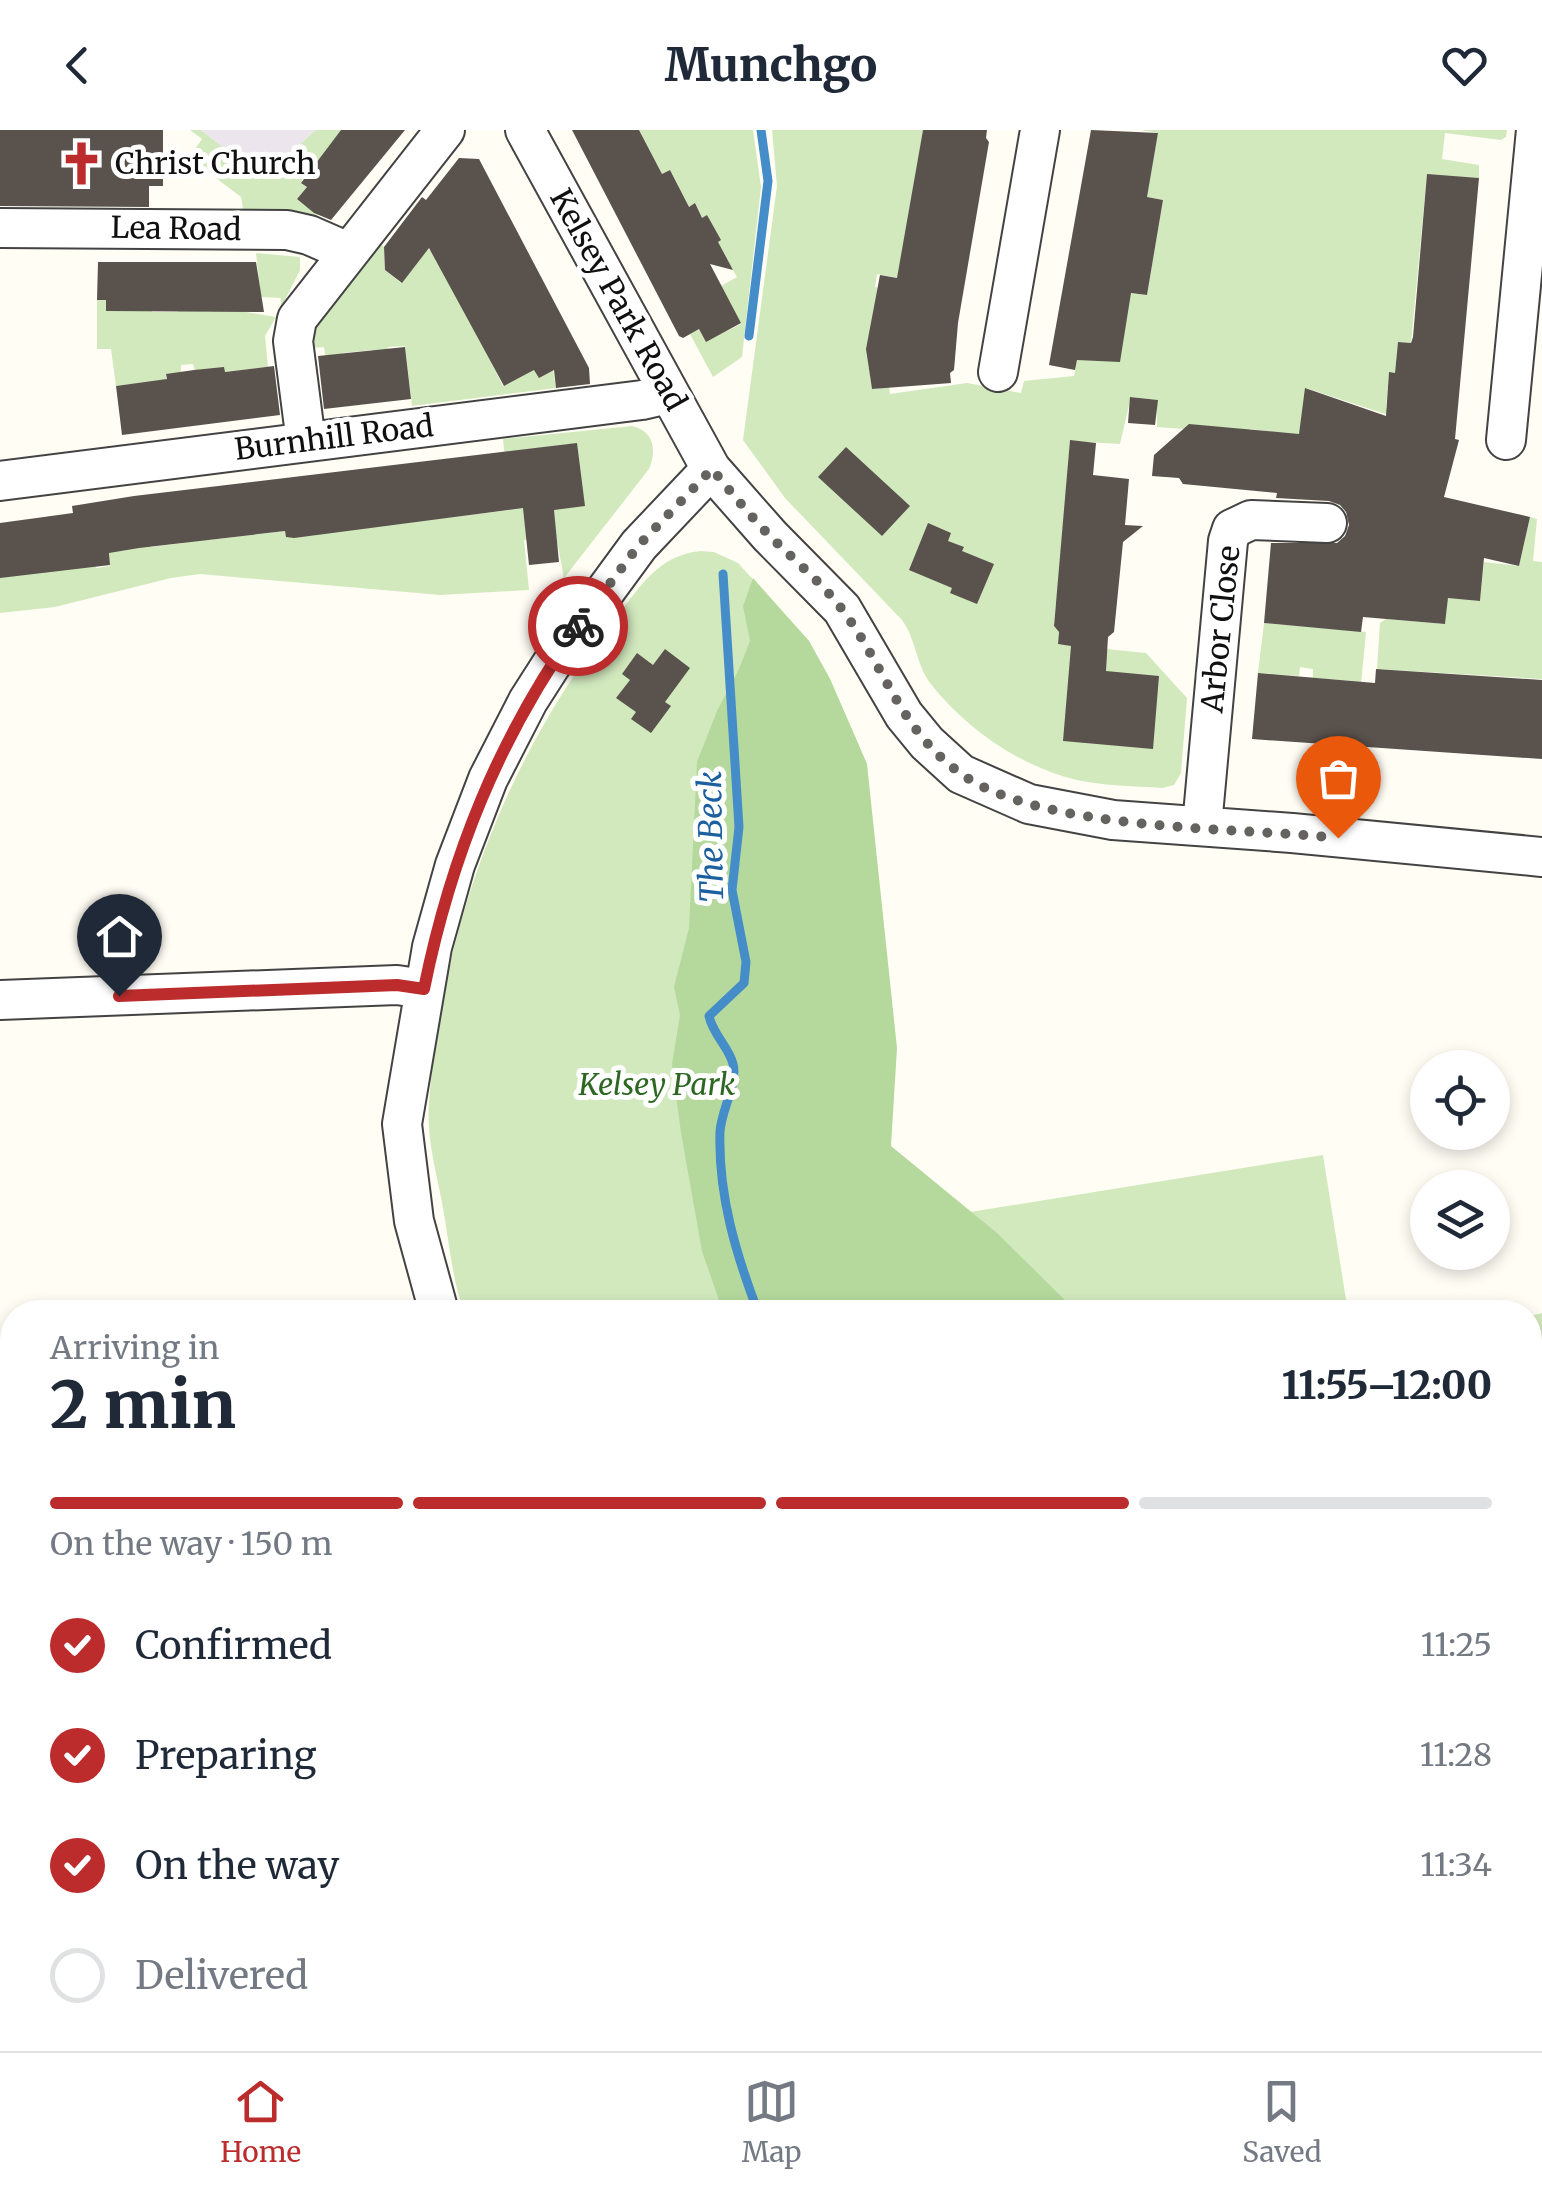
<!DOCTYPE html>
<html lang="en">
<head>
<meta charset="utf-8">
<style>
  :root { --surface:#fff; --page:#f2f2f3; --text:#1f2937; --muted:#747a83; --line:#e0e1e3; --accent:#bc2c2c }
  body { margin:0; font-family:Merriweather,serif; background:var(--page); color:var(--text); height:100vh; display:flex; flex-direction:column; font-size:38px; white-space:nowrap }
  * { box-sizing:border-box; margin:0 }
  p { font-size:32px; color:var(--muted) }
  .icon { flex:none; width:55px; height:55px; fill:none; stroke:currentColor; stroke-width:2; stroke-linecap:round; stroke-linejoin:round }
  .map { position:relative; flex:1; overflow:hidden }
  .details { position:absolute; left:0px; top:1170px; width:1542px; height:752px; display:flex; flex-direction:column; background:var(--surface); border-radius:40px 40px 0 0; box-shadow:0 5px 15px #0003 }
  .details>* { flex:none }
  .fabs { position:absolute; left:1410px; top:920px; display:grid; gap:20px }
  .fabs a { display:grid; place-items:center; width:100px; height:100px; border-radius:50%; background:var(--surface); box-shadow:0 5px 15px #0003; font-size:50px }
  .pin { position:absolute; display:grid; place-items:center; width:85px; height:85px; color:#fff; margin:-102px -42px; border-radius:50% 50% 50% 0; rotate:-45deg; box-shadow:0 0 10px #0007 }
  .pin .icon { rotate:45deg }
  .courier { position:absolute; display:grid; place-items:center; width:100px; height:100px; margin:-50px; border:8px solid #bc2c2c; border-radius:50%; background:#fff; color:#222; box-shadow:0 2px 12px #0007 }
  .overview em { font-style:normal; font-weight:800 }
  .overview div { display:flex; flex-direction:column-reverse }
  .overview { display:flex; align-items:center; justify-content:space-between; height:170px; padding:0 50px }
  h1 { font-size:65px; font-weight:800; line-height:75px }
  .bar { display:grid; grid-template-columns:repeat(4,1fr); gap:15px 10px; align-content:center; height:120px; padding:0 50px }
  .bar i { height:12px; border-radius:8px; background:var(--line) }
  .bar .selected { background:var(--accent) }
  .bar p { grid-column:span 4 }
  ol { padding:0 50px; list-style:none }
  li { display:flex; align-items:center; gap:30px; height:110px }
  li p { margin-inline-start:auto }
  li .icon { padding:10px; border-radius:50%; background:var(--accent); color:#fff; stroke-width:4 }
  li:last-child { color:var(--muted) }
  li i { width:55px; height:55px; border:5px solid var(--line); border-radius:50% }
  header { display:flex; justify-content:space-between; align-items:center; height:130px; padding:0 50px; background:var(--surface); font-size:45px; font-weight:800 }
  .dock { display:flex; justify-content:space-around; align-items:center; height:140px; border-top:2px solid var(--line); background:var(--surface); font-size:28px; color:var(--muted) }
  .dock a { display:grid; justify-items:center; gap:5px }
  .dock .selected { color:var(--accent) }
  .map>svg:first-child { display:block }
  .industrial { fill:#ede5ee }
  .green { fill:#d2e9be }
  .forest { fill:#b5d99d }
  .water { fill:#badcf4; stroke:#448dc9; stroke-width:2.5 }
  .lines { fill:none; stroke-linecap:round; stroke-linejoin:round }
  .stream { stroke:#448dc9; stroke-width:9 }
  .building { fill:#59524d }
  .minor-casing { stroke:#434343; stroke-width:42 }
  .minor { stroke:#fff; stroke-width:38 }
  .done { stroke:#646360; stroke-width:10; stroke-dasharray:0 18 }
  .route { stroke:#bc2c2c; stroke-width:12 }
  .labels { text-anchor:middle; stroke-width:10; stroke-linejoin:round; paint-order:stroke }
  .poi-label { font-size:30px; fill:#101010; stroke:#fff; text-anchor:start }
  .street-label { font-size:30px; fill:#101010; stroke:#fff }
  .park-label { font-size:30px; font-style:italic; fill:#2d6722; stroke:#fff }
  .water-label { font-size:32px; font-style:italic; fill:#1d609f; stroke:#fff }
</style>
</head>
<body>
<header><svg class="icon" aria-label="back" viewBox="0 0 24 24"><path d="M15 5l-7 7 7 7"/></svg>Munchgo<svg class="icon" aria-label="heart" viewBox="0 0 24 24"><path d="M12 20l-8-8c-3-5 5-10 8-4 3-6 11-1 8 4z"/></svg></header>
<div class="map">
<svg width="1542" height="1921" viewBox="0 0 1542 1921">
  <rect width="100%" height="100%" fill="#fffdf4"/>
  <path class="industrial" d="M201,0H316L262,48Z"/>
  <path class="green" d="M190,0H201L262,48L316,0H353L314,49L307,44L301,52L307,57L297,69L328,94L245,90L241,67L200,36L206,28L195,19L202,9Z
    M639,0H753L761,57L742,227L713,247L690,204L699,199L706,211L741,194L721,156L737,147L723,123L659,143L720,110L690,95L695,74L682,80L626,82L678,55L670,40L662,44Z
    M772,0H923L898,148L877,144L875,157L895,161L892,180L874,177L868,231L872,259L889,257L890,264L967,253L1021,263L1024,251L1074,246L1077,230L1130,163L1147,165L1163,70L1146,67L1158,3L1141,0H1507L1506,7L1501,10L1445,3L1442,29L1479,35V48L1427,45L1411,213L1398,212L1395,243H1389L1386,278L1428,298L1306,258L1300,305L1250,299L1244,305L1190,294L1184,299L1157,297V270L1131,267L1120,314L1070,311L1068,337L1076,339L1055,480L1054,496L1059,502L1058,514L1146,523L1187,568L1181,643L1174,655L1162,658C1134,656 1105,656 1077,650C1021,637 966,599 930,553C916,534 916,509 902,490L785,368L743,310L777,56Z
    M378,112L384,117L385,140L401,153L428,119L437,125L469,192L499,177L516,208L487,224L503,256L534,240H553L556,258L412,276L405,216L388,217L390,232L374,234L372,220L343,223L327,241L324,217L310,218L309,194Z
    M256,123L300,127V140L281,178V168L261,167Z
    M97,170H106L107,181H133L151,170L152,182H178V170C205,188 217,183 245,170L246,182L276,187L265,206L268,237L225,242L195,241L193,234L181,235V242L166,245L168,261L149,252L116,256L111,219H97Z
    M632,296C654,301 657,320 649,339L564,448L556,406L524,410L529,460L440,465L200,444L171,448L55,477L0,483V448L92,413L96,438L110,436L109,422L126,420L125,409L149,406L151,417L183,413L182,402L208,410L285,401L286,407L510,380L503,309Z
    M1530,387L1537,389L1533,431L1542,432V549L1377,539L1380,493L1386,489L1445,494L1448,467L1480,471L1484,432L1519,436Z
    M701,421L714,422L738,433L809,511L830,549L867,634L890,1095L1323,1025L1348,1182H464C452,1149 449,1112 443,1078C437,1043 426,1009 429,973C441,799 507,625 615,489C640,457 658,425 701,421Z
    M1264,493L1366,502L1355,618L1347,617L1352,551L1313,548V539L1300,537L1299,546L1258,543Z
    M1542,1183V1624L1530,1627V1186Z"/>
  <path class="forest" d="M753,448L809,511L830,549L867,634L897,918L891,1016L997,1103L1077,1182H723L702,1121L681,1003L672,934L680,885L674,857L689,798L697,632L717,581L739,539L750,511L743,476Z
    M1530,1786L1542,1797V1921H906L905,1910H1530Z"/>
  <path class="water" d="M1095,1910H1290L1298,1921H1103Z"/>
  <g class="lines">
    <path class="stream" d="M749,206L768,51L761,0
      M723,444L739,697L732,760L746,832L744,853L709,886C713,905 729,917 733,934C738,954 721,980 720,1002C718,1065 736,1124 758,1182"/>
  </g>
  <path class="building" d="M0,0H163V56H149V77L0,76Z
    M341,0H405L331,90L314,83L297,69L307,57L301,53Z
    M572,0H639L662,44L670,40L689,77L695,73L702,88L707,85L721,110L718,112L733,140L710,134L741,193L706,212L699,199L683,208L679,206Z
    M923,0H987L986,8L989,12L958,193L954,240L950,243L951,253L872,259L866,219L880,145L897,148Z
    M1091,0L1158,3L1147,67L1163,70L1147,165L1131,163L1120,232L1077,230L1075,240L1049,235Z
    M459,28L479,29L589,238L590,254L556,258L554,240L539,248L534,240L504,256L429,118L402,153L385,140L384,117L422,67L426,70Z
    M1427,44L1479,48L1455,309L1459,310L1444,367L1530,387L1519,436L1484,428L1480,471L1448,468L1445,494L1363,487L1361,502L1264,493L1271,413H1337L1345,406L1349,395L1346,382L1340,375L1329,371L1276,368L1277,363L1183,354L1179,348L1152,346L1154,325L1189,294L1299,304L1305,258L1386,286L1389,242L1395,243L1398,212L1411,213L1413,207Z
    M98,132H256L264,182L106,181V170H97Z
    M405,217L411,269L324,279L318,226Z
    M274,236L280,285L122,305L116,256L167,249L166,244L194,240L224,237L225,242Z
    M1130,267L1158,270L1155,295L1128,293Z
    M1070,310L1096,313L1093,345L1129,349L1125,395L1143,396L1123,412L1114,502L1108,507L1106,541L1159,546L1153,619L1063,611L1071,516L1058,514L1059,502L1054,496Z
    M577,313L585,376L554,380L559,432L529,435L523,378L294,408L286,407L285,401L139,418L109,423L110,435L0,448V393L73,383L72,376L134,366Z
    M846,317L910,376L882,406L818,347Z
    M928,393L951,403L948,411L964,417L962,421L994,434L977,474L950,463L952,458L909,440Z
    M665,519L690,538L665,572L671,576L651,603L631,589L636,582L616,568L630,550L622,544L637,523L653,535Z
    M1376,539L1542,550V629L1252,609L1258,543L1375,553Z"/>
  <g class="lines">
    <defs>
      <path id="minor" d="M525,0L711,339L770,406L842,479L904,585L927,613L961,644L1029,674L1113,690L1292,703L1542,727
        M0,98L287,100L309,105L348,122
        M998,242L1040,0
        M1506,310L1536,0
        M306,312L293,211L297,189L445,0
        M0,351L642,270L668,264
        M1202,696L1228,411L1232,399L1251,390L1327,393
        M0,870L397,855L424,859
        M439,1182L414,1091L402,994L432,817L455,735L488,649L528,571L551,535L639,415L711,339
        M1530,1669L1542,1656
        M1530,1750L1542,1766
        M0,1854L12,1886
        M22,1910L26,1921
        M546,1910V1921"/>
    </defs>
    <use href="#minor" class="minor-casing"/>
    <use href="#minor" class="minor"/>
  </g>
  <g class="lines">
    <path class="done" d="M578,496L639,415L712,339C731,362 750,386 772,408C795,431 821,452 841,478C884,534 898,598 960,643C1040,702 1237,697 1338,708"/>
    <path class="route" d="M119,866L397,855L424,859C451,726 499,607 578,496"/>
  </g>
  <defs>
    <symbol id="church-bare" viewBox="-9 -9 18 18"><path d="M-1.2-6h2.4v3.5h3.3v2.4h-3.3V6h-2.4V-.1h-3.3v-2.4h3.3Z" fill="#bc2c2c" stroke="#fff" stroke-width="2.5" paint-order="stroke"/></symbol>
  </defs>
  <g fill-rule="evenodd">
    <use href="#church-bare" x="50" y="2" width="63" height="63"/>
  </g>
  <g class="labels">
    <g class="poi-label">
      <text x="115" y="44">Christ Church</text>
    </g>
    <g class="street-label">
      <text transform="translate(176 99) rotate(1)" y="10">Lea Road</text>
      <text transform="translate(618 170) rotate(61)" y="10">Kelsey Park Road</text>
      <text transform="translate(334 308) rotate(-7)" y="10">Burnhill Road</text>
      <text transform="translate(1221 499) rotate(-84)" y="10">Arbor Close</text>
    </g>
    <g class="park-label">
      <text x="657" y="965">Kelsey Park</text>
    </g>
    <g class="water-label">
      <text transform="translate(711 707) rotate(-91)" y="11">The Beck</text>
    </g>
  </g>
</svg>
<div class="fabs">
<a><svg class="icon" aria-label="locate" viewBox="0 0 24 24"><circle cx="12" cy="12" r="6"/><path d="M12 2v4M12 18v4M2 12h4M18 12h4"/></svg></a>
<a><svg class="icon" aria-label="layers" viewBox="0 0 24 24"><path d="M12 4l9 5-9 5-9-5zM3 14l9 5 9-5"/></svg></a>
</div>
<div class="pin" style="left:1338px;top:708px;background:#ea580c"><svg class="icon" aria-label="bag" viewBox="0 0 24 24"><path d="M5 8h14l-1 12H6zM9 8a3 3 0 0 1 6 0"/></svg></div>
<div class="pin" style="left:119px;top:866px;background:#1f2937"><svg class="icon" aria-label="home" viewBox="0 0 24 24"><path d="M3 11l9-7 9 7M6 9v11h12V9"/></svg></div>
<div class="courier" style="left:578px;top:496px"><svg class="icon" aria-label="bike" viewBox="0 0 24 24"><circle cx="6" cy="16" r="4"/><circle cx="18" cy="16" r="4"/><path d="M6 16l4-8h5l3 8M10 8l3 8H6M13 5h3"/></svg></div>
<section class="details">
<div class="overview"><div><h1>2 min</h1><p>Arriving in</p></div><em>11:55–12:00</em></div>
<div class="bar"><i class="selected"></i><i class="selected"></i><i class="selected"></i><i></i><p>On the way · 150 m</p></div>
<ol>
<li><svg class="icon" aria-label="check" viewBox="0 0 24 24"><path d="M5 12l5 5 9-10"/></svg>Confirmed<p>11:25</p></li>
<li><svg class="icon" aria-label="check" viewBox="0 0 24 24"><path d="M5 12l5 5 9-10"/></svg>Preparing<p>11:28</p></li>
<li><svg class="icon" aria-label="check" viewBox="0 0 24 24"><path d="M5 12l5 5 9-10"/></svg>On the way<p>11:34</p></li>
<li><i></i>Delivered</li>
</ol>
</section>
</div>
<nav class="dock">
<a class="selected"><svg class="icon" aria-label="home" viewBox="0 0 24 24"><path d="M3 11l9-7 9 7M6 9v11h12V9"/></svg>Home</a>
<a><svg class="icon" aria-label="map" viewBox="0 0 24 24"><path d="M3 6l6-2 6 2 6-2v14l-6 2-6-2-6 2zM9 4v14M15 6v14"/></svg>Map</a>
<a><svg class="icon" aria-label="saved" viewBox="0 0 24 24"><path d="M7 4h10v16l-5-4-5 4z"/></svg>Saved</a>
</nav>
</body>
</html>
